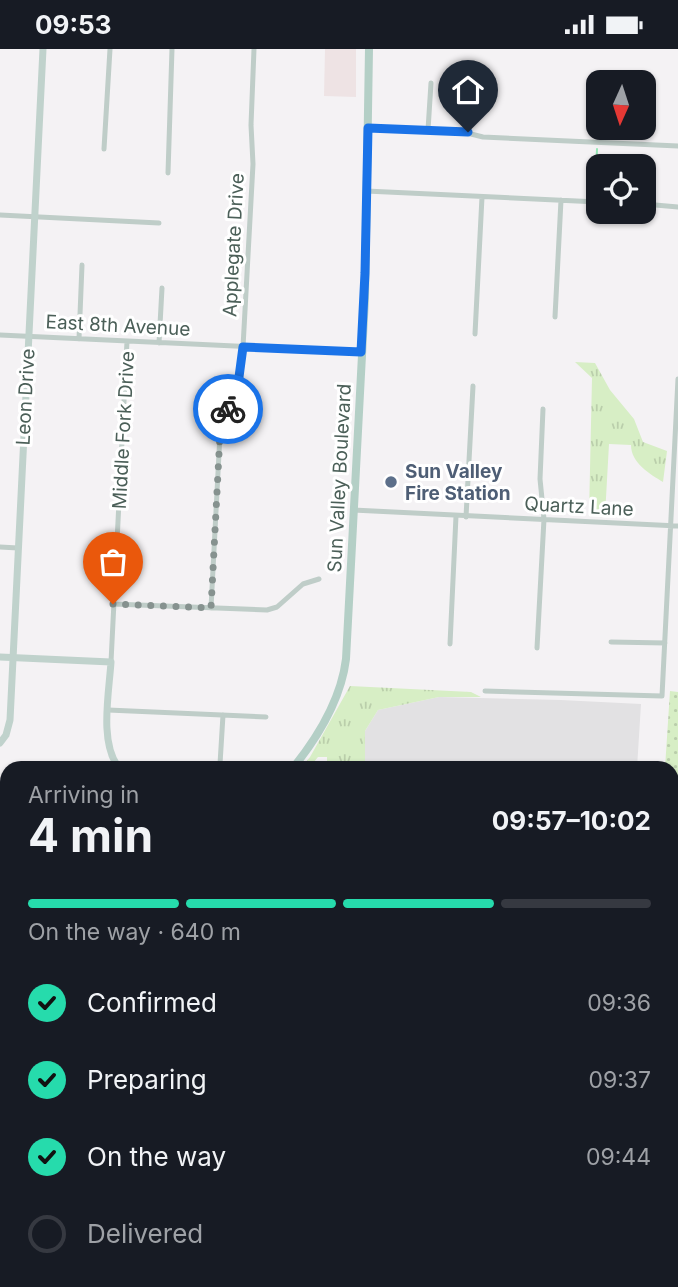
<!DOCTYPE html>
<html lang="en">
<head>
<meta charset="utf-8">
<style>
  :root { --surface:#171b24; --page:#242831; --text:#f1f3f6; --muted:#9ea1a6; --line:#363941; --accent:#26dbac }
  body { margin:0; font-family:Inter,sans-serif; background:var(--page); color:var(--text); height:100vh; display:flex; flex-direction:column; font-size:26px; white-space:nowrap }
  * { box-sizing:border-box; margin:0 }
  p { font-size:23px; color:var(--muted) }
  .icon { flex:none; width:38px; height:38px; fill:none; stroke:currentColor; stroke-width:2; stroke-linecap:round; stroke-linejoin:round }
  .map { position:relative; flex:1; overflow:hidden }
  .panel { position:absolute; left:0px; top:712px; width:679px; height:527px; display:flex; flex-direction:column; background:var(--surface); border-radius:21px 21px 0 0; box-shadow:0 2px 5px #0004 }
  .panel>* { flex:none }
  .needle { width:46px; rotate:183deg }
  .fabs { position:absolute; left:586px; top:21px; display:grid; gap:14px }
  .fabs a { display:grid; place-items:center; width:70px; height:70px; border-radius:14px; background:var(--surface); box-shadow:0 2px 5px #0004; font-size:35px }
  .pin { position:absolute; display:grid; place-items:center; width:60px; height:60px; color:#fff; margin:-72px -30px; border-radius:50% 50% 50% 0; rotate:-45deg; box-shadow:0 0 7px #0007 }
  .pin .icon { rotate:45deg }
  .courier { position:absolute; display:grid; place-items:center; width:70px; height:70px; margin:-35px; border:5px solid #1a73e8; border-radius:50%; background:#fff; color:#222; box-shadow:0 2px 9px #0007 }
  .headline em { font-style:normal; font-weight:700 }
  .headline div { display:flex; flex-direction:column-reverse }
  .headline { display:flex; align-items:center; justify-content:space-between; height:119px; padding:0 28px }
  h1 { font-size:46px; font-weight:700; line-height:52px }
  .bar { display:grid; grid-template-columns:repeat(4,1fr); gap:10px 7px; align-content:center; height:84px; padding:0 28px }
  .bar i { height:9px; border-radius:5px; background:var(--line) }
  .bar .selected { background:var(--accent) }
  .bar p { grid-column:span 4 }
  ol { padding:0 28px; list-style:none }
  li { display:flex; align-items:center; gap:21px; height:77px }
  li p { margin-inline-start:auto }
  li .icon { padding:7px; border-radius:50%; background:var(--accent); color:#111; stroke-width:4 }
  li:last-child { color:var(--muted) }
  li i { width:38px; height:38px; border:4px solid var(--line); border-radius:50% }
  .status { display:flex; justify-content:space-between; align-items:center; height:49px; padding:0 35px; background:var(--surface); direction:ltr }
  .status svg { height:19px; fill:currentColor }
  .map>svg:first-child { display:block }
  .commercial { fill:#eee3e4 }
  .education { fill:#e2e1e3 }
  .grass { fill:url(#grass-tufts) }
  .park { fill:url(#park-dots) }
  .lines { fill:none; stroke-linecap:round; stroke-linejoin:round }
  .stream { stroke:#95e8b5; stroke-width:2 }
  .street { stroke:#bfcdc8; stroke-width:5 }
  .secondary { stroke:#c0d2cc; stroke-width:7 }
  .primary { stroke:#b4cfc6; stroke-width:8 }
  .done { stroke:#86928f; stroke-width:7; stroke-dasharray:0 12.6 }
  .route { stroke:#1a73e8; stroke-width:9 }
  .service-dot { fill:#5c6f8a; stroke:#fff; stroke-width:2.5 }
  .labels { text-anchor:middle; stroke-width:6; stroke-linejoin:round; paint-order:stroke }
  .street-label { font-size:19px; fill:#4b5f58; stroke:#fff }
  .service-label { font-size:19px; font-weight:bold; fill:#4e5e75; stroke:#fff; text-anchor:start }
</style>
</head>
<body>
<div class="status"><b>09:53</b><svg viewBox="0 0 49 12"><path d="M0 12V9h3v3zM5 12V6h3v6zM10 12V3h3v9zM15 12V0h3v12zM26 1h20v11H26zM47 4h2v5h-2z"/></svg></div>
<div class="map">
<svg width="678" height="1238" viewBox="0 0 678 1238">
  <defs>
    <pattern id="grass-tufts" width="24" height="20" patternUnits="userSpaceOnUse" patternTransform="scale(1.75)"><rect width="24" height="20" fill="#d7eec5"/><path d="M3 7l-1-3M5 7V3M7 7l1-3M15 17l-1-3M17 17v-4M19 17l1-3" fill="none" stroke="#baceab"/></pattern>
    <pattern id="park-dots" width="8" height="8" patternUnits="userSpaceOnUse" patternTransform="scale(1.75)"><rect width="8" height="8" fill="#d7eec5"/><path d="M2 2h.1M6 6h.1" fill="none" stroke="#baceab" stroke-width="1.8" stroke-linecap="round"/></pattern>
  </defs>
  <rect width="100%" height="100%" fill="#f4f2f4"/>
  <path class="commercial" d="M325,0H356V48L324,47Z"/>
  <path class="education" d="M439,648L561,651L641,655L637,719H365V682L378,661Z"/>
  <path class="grass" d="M575,313L595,314L610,341L634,370L643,393L667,402L663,433C650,425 631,414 631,396L609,395L605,467L589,466L592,329Z
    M350,637L471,643L481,648H439L378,661L365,682V719H327V708H318L309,719H301L310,708Z"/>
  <path class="park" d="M670,642L678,643V1238H305L306,1232H672V719H665Z
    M0,1232L111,1238H0Z"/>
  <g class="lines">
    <path class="stream" d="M595,146L597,100"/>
    <path class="street" d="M367,79L459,82L483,88L678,97
      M428,81L431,34
      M104,100L110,0
      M168,124L172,0
      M366,142L598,153
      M644,155L678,158
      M0,166L159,174
      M555,268L561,151
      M475,285L482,148
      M0,286L361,303
      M79,290L82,216
      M159,294L162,239
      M353,461L678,477
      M466,468L473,337
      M0,498L18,499
      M113,555L267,561L277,558L303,535L319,530
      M211,559L220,385L239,328L243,298L253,115L251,76L254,0
      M611,593L665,594
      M450,595L456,467
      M537,599L544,470L540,430L543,360
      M111,613L127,292
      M485,642L662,647L678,330
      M108,661L266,668
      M220,715L223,666
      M0,822L7,813
      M0,1024L7,1019
      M0,1176L7,1177
      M258,1234V1232"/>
    <path class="secondary" d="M0,608L111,613C109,644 99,694 119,719
      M0,694L6,686L10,671L43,0"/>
    <path class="primary" d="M293,719C318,688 341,651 346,610L365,249L369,0
      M0,951L7,946"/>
  </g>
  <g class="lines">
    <path class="done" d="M113,555L211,559L220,385L228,360"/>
    <path class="route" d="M228,360L239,328L243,298L361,303L365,224L368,79L468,83"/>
  </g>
  <circle class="service-dot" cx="391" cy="433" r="7"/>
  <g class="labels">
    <g class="street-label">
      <text transform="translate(233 196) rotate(-87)" y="7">Applegate Drive</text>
      <text transform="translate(118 276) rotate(3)" y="7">East 8th Avenue</text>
      <text transform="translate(25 348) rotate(-87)" y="7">Leon Drive</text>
      <text transform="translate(123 381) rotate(-87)" y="7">Middle Fork Drive</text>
      <text transform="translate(339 429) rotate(-87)" y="7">Sun Valley Boulevard</text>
      <text transform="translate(579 457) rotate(3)" y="7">Quartz Lane</text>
    </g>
    <g class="service-label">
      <text x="405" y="429">Sun Valley<tspan x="405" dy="22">Fire Station</tspan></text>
    </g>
  </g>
</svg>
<div class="fabs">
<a><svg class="needle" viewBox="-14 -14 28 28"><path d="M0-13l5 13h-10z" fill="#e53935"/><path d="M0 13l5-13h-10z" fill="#9ea1a6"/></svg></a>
<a><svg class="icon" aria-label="locate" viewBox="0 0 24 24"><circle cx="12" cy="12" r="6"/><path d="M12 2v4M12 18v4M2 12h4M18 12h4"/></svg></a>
</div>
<div class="pin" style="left:113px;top:555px;background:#ea580c"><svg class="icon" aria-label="bag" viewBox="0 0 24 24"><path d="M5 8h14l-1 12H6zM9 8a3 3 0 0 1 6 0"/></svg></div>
<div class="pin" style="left:468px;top:83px;background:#1f2937"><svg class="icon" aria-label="home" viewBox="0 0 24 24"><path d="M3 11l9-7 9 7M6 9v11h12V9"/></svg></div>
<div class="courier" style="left:228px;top:360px"><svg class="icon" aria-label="bike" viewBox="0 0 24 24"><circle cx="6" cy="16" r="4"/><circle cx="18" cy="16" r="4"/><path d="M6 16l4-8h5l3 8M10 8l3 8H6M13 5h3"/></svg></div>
<section class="panel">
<div class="headline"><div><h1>4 min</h1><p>Arriving in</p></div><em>09:57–10:02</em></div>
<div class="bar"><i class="selected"></i><i class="selected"></i><i class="selected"></i><i></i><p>On the way · 640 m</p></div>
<ol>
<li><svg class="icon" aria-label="check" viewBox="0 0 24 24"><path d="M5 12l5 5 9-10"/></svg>Confirmed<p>09:36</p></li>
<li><svg class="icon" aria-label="check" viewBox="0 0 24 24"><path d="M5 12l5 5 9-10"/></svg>Preparing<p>09:37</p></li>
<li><svg class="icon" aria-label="check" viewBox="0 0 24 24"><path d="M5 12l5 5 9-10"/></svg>On the way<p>09:44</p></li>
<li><i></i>Delivered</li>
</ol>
</section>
</div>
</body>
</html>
